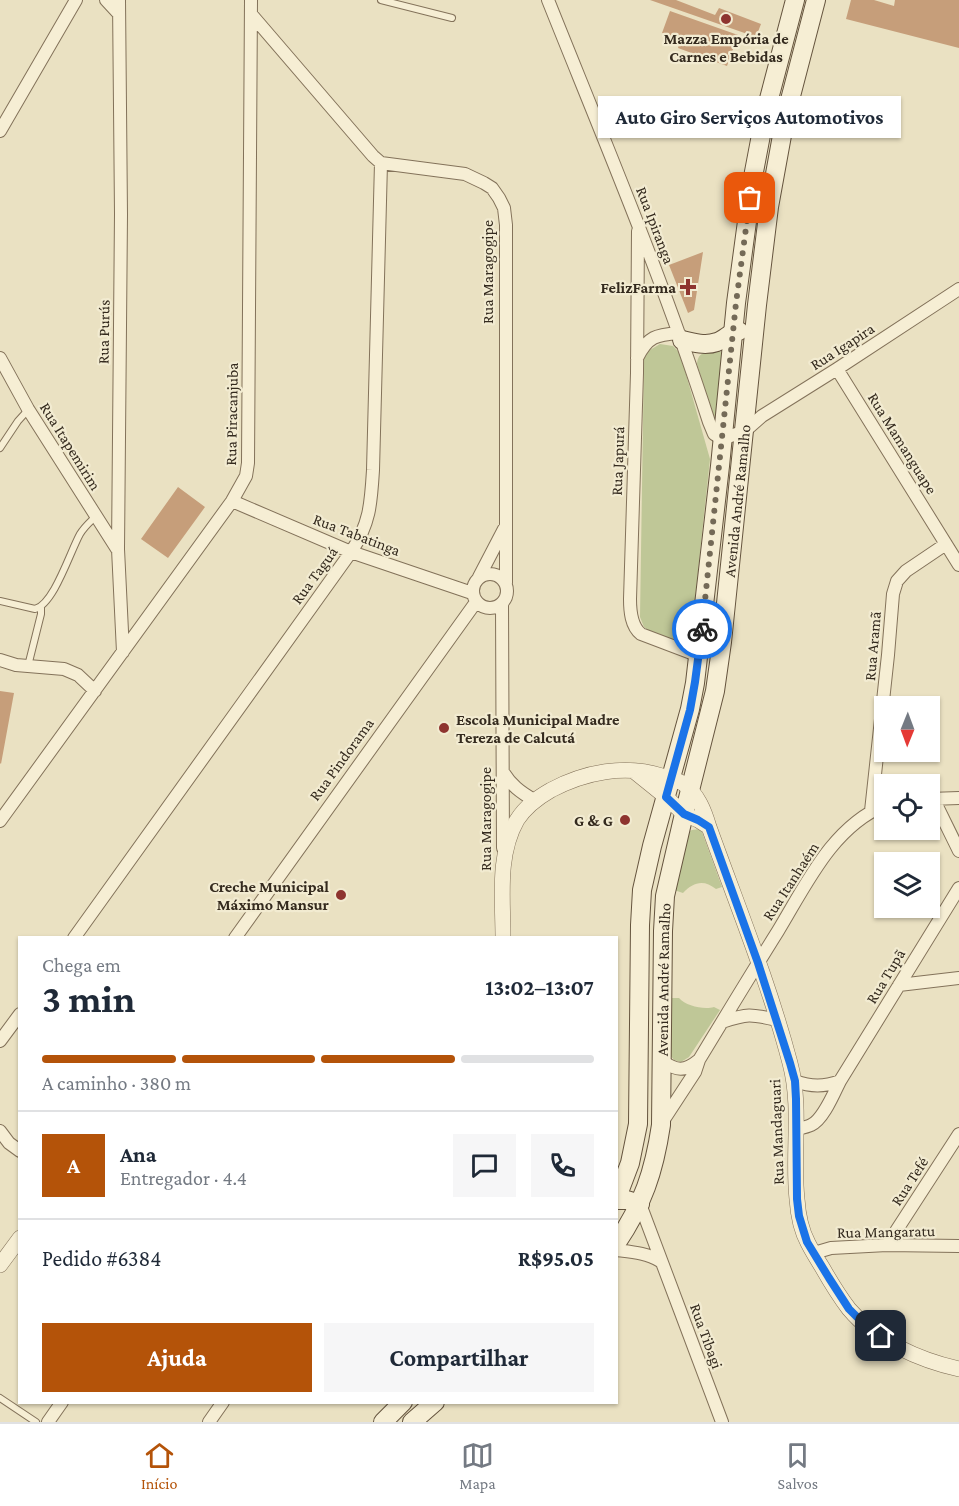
<!DOCTYPE html>
<html lang="pt">
<head>
<meta charset="utf-8">
<style>
  :root { --surface:#fff; --page:#f6f6f7; --text:#1f2937; --muted:#747a83; --line:#e0e1e3; --accent:#b45309 }
  body { margin:0; font-family:"Crimson Pro",serif; background:var(--page); color:var(--text); height:100vh; display:flex; flex-direction:column; font-size:22px; white-space:nowrap }
  * { box-sizing:border-box; margin:0 }
  p { font-size:20px; color:var(--muted) }
  .icon { flex:none; width:33px; height:33px; fill:none; stroke:currentColor; stroke-width:2; stroke-linecap:round; stroke-linejoin:round }
  .map { position:relative; flex:1; overflow:hidden }
  .side { position:absolute; left:18px; top:936px; width:600px; height:468px; display:flex; flex-direction:column; background:var(--surface); border-radius:0px; box-shadow:0 2px 4px #0004 }
  .side>* { flex:none }
  .needle { width:39px; rotate:181deg }
  .controls { position:absolute; left:874px; top:696px; display:grid; gap:12px }
  .controls a { display:grid; place-items:center; width:66px; height:66px; border-radius:0px; background:var(--surface); box-shadow:0 2px 4px #0004; font-size:30px }
  .pin { position:absolute; display:grid; place-items:center; width:51px; height:51px; color:#fff; margin:-26px; border-radius:12px; box-shadow:0 3px 9px #0006 }
  .courier { position:absolute; display:grid; place-items:center; width:60px; height:60px; margin:-30px; border:4px solid #1a73e8; border-radius:50%; background:#fff; color:#222; box-shadow:0 2px 8px #0007 }
  .bubble { position:absolute; height:42px; border-radius:0px; background:var(--surface); box-shadow:0 2px 4px #0004; font-size:20px; font-weight:700; line-height:42px; text-align:center }
  .head em { font-style:normal; font-weight:700 }
  .head div { display:flex; flex-direction:column-reverse }
  .head { display:flex; align-items:center; justify-content:space-between; height:102px; padding:0 24px }
  h1 { font-size:39px; font-weight:700; line-height:45px }
  .bar { display:grid; grid-template-columns:repeat(4,1fr); gap:9px 6px; align-content:center; height:72px; padding:0 24px }
  .bar i { height:8px; border-radius:4px; background:var(--line) }
  .bar .current { background:var(--accent) }
  .bar p { grid-column:span 4 }
  .line { display:flex; align-items:center; gap:15px; padding:0 24px; border-top:2px solid var(--line) }
  .line div { flex:1 }
  .round { display:grid; place-items:center; flex:none; width:63px; height:63px; border-radius:0px; background:var(--page) }
  .primary-button { display:flex; gap:12px; margin-top:auto; padding:12px 24px }
  .primary-button a { flex:1; height:69px; border-radius:0px; background:var(--accent); color:#fff; font-size:24px; font-weight:700; line-height:69px; text-align:center }
  .primary-button a+a { background:var(--page); color:var(--text) }
  .dock { display:flex; justify-content:space-around; align-items:center; height:84px; border-top:2px solid var(--line); background:var(--surface); font-size:16px; color:var(--muted) }
  .dock a { display:grid; justify-items:center; gap:3px }
  .dock .current { color:var(--accent) }
  .map>svg:first-child { display:block }
  .green { fill:#bfc797 }
  .building { fill:#c69e7a }
  .lines { fill:none; stroke-linecap:round; stroke-linejoin:round }
  .service-casing { stroke:#83725a; stroke-width:8 }
  .minor-casing { stroke:#83725a; stroke-width:14 }
  .tertiary-casing { stroke:#83725a; stroke-width:16 }
  .secondary-casing { stroke:#65543e; stroke-width:20 }
  .service { stroke:#f6eed4; stroke-width:6 }
  .minor { stroke:#f6eed4; stroke-width:12 }
  .tertiary { stroke:#f6eed4; stroke-width:15 }
  .secondary { stroke:#f6eed4; stroke-width:18 }
  .done { stroke:#746a57; stroke-width:6; stroke-dasharray:0 10.8 }
  .route { stroke:#1a73e8; stroke-width:8 }
  .poi-dot { fill:#8e342f; stroke:#f2ebd1; stroke-width:2 }
  .labels { text-anchor:middle; stroke-width:4.5; stroke-linejoin:round; paint-order:stroke }
  .poi-label { font-size:16px; font-weight:bold; fill:#342a1e; stroke:#f2ebd1; text-anchor:end }
  .street-label { font-size:16px; fill:#342a1e; stroke:#f2ebd1 }
</style>
</head>
<body>
<div class="map">
<svg width="959" height="1422" viewBox="0 0 959 1422">
  <rect width="100%" height="100%" fill="#eae1c2"/>
  <path class="green" d="M660,344L673,346L680,353L710,459L691,637L687,642L680,643L648,630L644,627L640,617L644,358L650,350Z
    M716,350L721,352L723,357L716,419L712,413L697,364C698,352 706,352 716,350Z
    M699,829L702,832L722,887L716,889C704,879 693,882 683,893L674,890L688,832L692,830Z
    M670,998H679C686,1006 704,1010 714,1007L720,1010L689,1057L681,1062L674,1060L670,1055Z"/>
  <path class="building" d="M650,0H676L715,15L719,8L761,24L756,37Z
    M851,0H874L894,6L895,0H959V48L846,19Z
    M670,11L738,35L727,66L678,48L681,39L662,33Z
    M703,252L694,310L688,313L669,265Z
    M178,487L205,507L168,558L141,539Z
    M0,691L14,693L1,764L0,763Z"/>
  <g class="lines">
    <defs>
      <path id="service" d="M381,0L452,18
        M0,448L18,421L28,410
        M0,601L35,609C54,604 70,552 80,534C84,527 90,522 96,516
        M28,666L41,614V608
        M0,1398L36,1422"/>
      <path id="minor" d="M106,0L118,13
        M119,0L121,214L118,549L123,652
        M548,0C604,140 663,279 709,422L714,434L722,439L745,431L762,416L837,369L959,289
        M251,14L373,156L381,163L465,174L484,183L492,188L499,198L504,208L506,225V583
        M0,131L76,0
        M638,231L637,373L630,599C630,611 631,626 641,634L699,656
        M0,358L28,409L117,549
        M637,358C648,336 656,335 679,333
        M837,369L959,565
        M232,501L351,552L472,593
        M473 591a17 17 0 1 1 34 0a17 17 0 1 1-34 0Z
        M479,577L504,529
        M502,604L503,848
        M0,660L16,665L64,669L78,675L95,691
        M503,772C511,785 520,792 534,800
        M933,798L959,851
        M930,799L959,798
        M871,811L888,655L893,594L897,581L906,571L946,544
        M0,821L232,501L246,476L248,463L251,0
        M74,938L351,552C370,524 371,503 373,470L381,163
        M235,938L476,602
        M899,985L959,978
        M722,1022C748,1013 751,1014 777,1020
        M0,1041L20,1014
        M662,1061C677,1071 684,1072 699,1060
        M795,1081C811,1087 824,1087 840,1081
        M661,1124L695,1072L699,1060C725,1017 751,974 778,931C806,885 832,827 885,805
        M796,1129C801,1128 807,1127 811,1125C823,1120 834,1093 840,1081L959,888
        M0,1131L9,1143L20,1151
        M640,1204C667,1277 695,1349 722,1422
        M887,1245L959,1134
        M616,1250C632,1252 647,1253 660,1261
        M814,1253L831,1248L887,1245L959,1246
        M48,1422L62,1402
        M209,1422L223,1402"/>
      <path id="tertiary" d="M635,772L666,797L684,814L698,820L709,827
        M503,938C503,899 497,855 517,820C526,806 537,798 551,790C585,772 625,764 662,776C669,778 678,780 684,784C698,795 704,810 709,827C737,905 769,983 790,1063C802,1108 792,1154 797,1199C798,1214 801,1230 808,1243C812,1251 817,1259 822,1267C830,1281 839,1296 849,1309C876,1341 919,1360 959,1369
        M0,1265L20,1238"/>
      <g id="secondary">
        <path d="M682,340C694,343 706,346 717,342C726,339 731,331 739,331"/>
        <path d="M640,1204L627,1200H616L630,1163L638,1124L640,925L642,890L652,846L690,709L695,683L720,466L736,303L753,177L765,114L795,0"/>
        <path id="s1" d="M616,1244C643,1204 654,1172 661,1125L663,931L665,896L684,814L715,691L722,642L757,305L769,207L785,119L816,0"/>
        <path d="M383,1422L403,1402"/>
        <path d="M412,1422L435,1402"/>
      </g>
    </defs>
    <use href="#service" class="service-casing"/>
    <use href="#minor" class="minor-casing"/>
    <use href="#tertiary" class="tertiary-casing"/>
    <use href="#secondary" class="secondary-casing"/>
    <use href="#service" class="service"/>
    <use href="#minor" class="minor"/>
    <use href="#tertiary" class="tertiary"/>
    <use href="#secondary" class="secondary"/>
  </g>
  <g class="lines">
    <path class="done" d="M702,629L736,303L750,198"/>
    <path class="route" d="M702,629L695,682L690,710L666,797L684,814L698,820L709,827L758,963L790,1063L795,1081L796,1099L797,1199L799,1216L807,1242L829,1278L849,1309L862,1322L881,1336"/>
  </g>
  <g class="poi-dot">
    <circle cx="726" cy="19" r="6"/>
    <path d="M685 278h6v6h6v6h-6v6h-6v-6h-6v-6h6z"/>
    <circle cx="444" cy="728" r="6"/>
    <circle cx="625" cy="820" r="6"/>
    <circle cx="341" cy="895" r="6"/>
  </g>
  <g class="labels">
    <g class="poi-label">
      <text x="726" y="44" text-anchor="middle">Mazza Empória de<tspan x="726" dy="18">Carnes e Bebidas</tspan></text>
      <text x="676" y="293">FelizFarma</text>
      <text x="456" y="725" text-anchor="start">Escola Municipal Madre<tspan x="456" dy="18">Tereza de Calcutá</tspan></text>
      <text x="613" y="826">G &amp; G</text>
      <text x="329" y="892">Creche Municipal<tspan x="329" dy="18">Máximo Mansur</tspan></text>
    </g>
    <g class="street-label">
      <text transform="translate(656 225) rotate(69)" y="6">Rua Ipiranga</text>
      <text transform="translate(487 272) rotate(-90)" y="6">Rua Maragogipe</text>
      <text transform="translate(103 332) rotate(-89)" y="6">Rua Purús</text>
      <text transform="translate(842 346) rotate(-33)" y="6">Rua Igapira</text>
      <text transform="translate(231 414) rotate(-89)" y="6">Rua Piracanjuba</text>
      <text transform="translate(903 443) rotate(58)" y="6">Rua Mamanguape</text>
      <text transform="translate(71 446) rotate(58)" y="6">Rua Itapemirim</text>
      <text transform="translate(617 461) rotate(-88)" y="6">Rua Japurá</text>
      <text dy="6" stroke="none"><textPath href="#s1" startOffset="760">Avenida André Ramalho</textPath></text>
      <text transform="translate(357 534) rotate(21)" y="6">Rua Tabatinga</text>
      <text transform="translate(314 575) rotate(-54)" y="6">Rua Taguá</text>
      <text transform="translate(872 646) rotate(-85)" y="6">Rua Aramã</text>
      <text transform="translate(341 759) rotate(-54)" y="6">Rua Pindorama</text>
      <text transform="translate(485 819) rotate(-90)" y="6">Rua Maragogipe</text>
      <text transform="translate(790 881) rotate(-57)" y="6">Rua Itanhaém</text>
      <text transform="translate(885 976) rotate(-59)" y="6">Rua Tupã</text>
      <text dy="6" stroke="none"><textPath href="#s1" startOffset="274">Avenida André Ramalho</textPath></text>
      <text transform="translate(776 1132) rotate(-92)" y="6">Rua Mandaguari</text>
      <text transform="translate(909 1181) rotate(-57)" y="6">Rua Tefé</text>
      <text transform="translate(886 1231) rotate(-1)" y="6">Rua Mangaratu</text>
      <text transform="translate(707 1336) rotate(70)" y="6">Rua Tibagi</text>
    </g>
  </g>
</svg>
<div class="controls">
<a><svg class="needle" viewBox="-14 -14 28 28"><path d="M0-13l5 13h-10z" fill="#e53935"/><path d="M0 13l5-13h-10z" fill="#747a83"/></svg></a>
<a><svg class="icon" aria-label="locate" viewBox="0 0 24 24"><circle cx="12" cy="12" r="6"/><path d="M12 2v4M12 18v4M2 12h4M18 12h4"/></svg></a>
<a><svg class="icon" aria-label="layers" viewBox="0 0 24 24"><path d="M12 4l9 5-9 5-9-5zM3 14l9 5 9-5"/></svg></a>
</div>
<div class="pin" style="left:750px;top:198px;background:#ea580c"><svg class="icon" aria-label="bag" viewBox="0 0 24 24"><path d="M5 8h14l-1 12H6zM9 8a3 3 0 0 1 6 0"/></svg></div>
<div class="pin" style="left:881px;top:1336px;background:#1f2937"><svg class="icon" aria-label="home" viewBox="0 0 24 24"><path d="M3 11l9-7 9 7M6 9v11h12V9"/></svg></div>
<div class="courier" style="left:702px;top:629px"><svg class="icon" aria-label="bike" viewBox="0 0 24 24"><circle cx="6" cy="16" r="4"/><circle cx="18" cy="16" r="4"/><path d="M6 16l4-8h5l3 8M10 8l3 8H6M13 5h3"/></svg></div>
<div class="bubble" style="left:598px;top:96px;width:303px">Auto Giro Serviços Automotivos</div>
<section class="side">
<div class="head"><div><h1>3 min</h1><p>Chega em</p></div><em>13:02–13:07</em></div>
<div class="bar"><i class="current"></i><i class="current"></i><i class="current"></i><i></i><p>A caminho · 380 m</p></div>
<div class="line" style="height:108px"><b class="round" style="background:var(--accent);color:#fff">A</b><div><b>Ana</b><p>Entregador · 4.4</p></div><a class="round"><svg class="icon" aria-label="chat" viewBox="0 0 24 24"><path d="M4 5h16v11H9l-5 4z"/></svg></a><a class="round"><svg class="icon" aria-label="phone" viewBox="0 0 24 24"><path d="M5 4h4l2 5-3 2q2 4 5 5l2-3 5 2v4C11 20 4 13 5 4z"/></svg></a></div>
<div class="line" style="height:78px"><div>Pedido #6384</div><b>R$95.05</b></div>
<div class="primary-button"><a>Ajuda</a><a>Compartilhar</a></div>
</section>
</div>
<nav class="dock">
<a class="current"><svg class="icon" aria-label="home" viewBox="0 0 24 24"><path d="M3 11l9-7 9 7M6 9v11h12V9"/></svg>Início</a>
<a><svg class="icon" aria-label="map" viewBox="0 0 24 24"><path d="M3 6l6-2 6 2 6-2v14l-6 2-6-2-6 2zM9 4v14M15 6v14"/></svg>Mapa</a>
<a><svg class="icon" aria-label="saved" viewBox="0 0 24 24"><path d="M7 4h10v16l-5-4-5 4z"/></svg>Salvos</a>
</nav>
</body>
</html>
